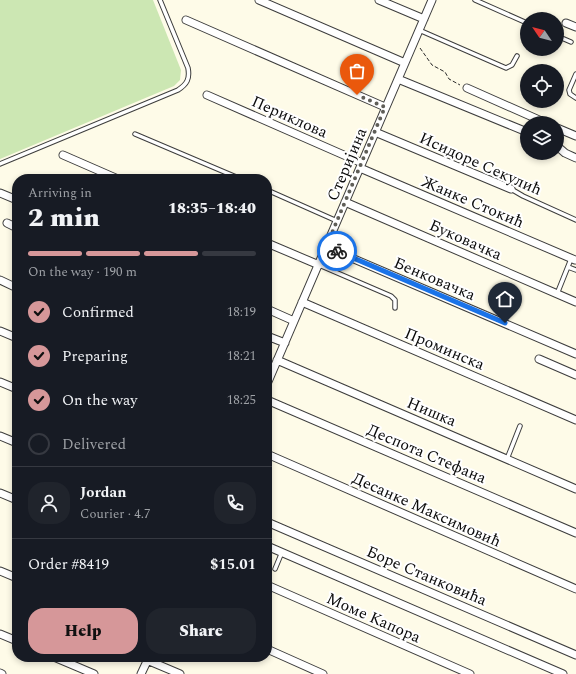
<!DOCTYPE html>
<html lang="en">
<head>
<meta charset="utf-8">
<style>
  :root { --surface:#171b24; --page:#20242c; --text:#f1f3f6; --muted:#9ea1a6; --line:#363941; --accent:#d69799 }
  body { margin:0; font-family:Spectral,serif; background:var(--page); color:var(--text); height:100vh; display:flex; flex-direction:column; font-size:15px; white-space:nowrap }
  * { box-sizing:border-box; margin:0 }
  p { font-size:13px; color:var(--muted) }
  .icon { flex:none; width:22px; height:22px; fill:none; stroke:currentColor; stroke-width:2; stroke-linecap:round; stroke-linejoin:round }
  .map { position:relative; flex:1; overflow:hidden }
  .sheet { position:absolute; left:12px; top:174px; width:260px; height:488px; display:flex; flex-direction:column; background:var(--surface); border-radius:16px; box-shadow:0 2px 6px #0003 }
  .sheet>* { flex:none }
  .needle { width:26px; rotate:305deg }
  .controls { position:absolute; left:520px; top:12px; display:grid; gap:8px }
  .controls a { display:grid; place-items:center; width:44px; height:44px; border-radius:50%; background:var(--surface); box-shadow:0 2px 6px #0003; font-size:20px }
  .pin { position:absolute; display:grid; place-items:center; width:34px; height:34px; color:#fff; margin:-41px -17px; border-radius:50% 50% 50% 0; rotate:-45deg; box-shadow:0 0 4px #0007 }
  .pin .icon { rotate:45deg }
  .courier { position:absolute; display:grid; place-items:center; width:40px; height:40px; margin:-20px; border:3px solid #1a73e8; border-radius:50%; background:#fff; color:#222; box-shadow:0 1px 5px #0007 }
  .headline em { font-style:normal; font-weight:800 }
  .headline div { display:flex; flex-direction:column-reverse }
  .headline { display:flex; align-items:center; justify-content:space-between; height:68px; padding:0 16px }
  h1 { font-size:26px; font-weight:800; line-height:30px }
  .bar { display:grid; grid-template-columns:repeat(4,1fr); gap:6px 4px; align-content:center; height:48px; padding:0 16px }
  .bar i { height:5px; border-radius:3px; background:var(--line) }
  .bar .current { background:var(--accent) }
  .bar p { grid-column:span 4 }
  .line { display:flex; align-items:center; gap:10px; padding:0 16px; border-top:1px solid var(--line) }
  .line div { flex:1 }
  .round { display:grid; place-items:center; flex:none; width:42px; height:42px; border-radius:16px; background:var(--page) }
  ol { padding:0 16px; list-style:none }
  li { display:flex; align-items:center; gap:12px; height:44px }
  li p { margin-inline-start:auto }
  li .icon { padding:4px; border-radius:50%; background:var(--accent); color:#111; stroke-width:4 }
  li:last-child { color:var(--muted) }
  li i { width:22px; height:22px; border:2px solid var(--line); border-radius:50% }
  .action { display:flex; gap:8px; margin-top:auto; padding:8px 16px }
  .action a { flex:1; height:46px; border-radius:16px; background:var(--accent); color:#111; font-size:16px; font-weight:800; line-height:46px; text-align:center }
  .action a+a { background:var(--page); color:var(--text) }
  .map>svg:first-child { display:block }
  .green { fill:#cce7b3 }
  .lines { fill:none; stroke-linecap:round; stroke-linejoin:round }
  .lane-casing { stroke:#3d3d3d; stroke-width:5.5 }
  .street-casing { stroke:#3d3d3d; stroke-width:9 }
  .path { stroke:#2c2c2c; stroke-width:1; stroke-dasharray:4 2; stroke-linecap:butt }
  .lane { stroke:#fff; stroke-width:3.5 }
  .street { stroke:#fff; stroke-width:7 }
  .done { stroke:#5f5e58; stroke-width:4; stroke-dasharray:0 7.2 }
  .route { stroke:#1a73e8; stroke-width:5 }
  .labels { text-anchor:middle; stroke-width:4; stroke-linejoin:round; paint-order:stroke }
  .street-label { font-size:16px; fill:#0a0a0a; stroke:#fff }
</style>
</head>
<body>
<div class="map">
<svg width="576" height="674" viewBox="0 0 576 674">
  <rect width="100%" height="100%" fill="#fefbe8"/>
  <path class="green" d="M0,0H153L181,70L180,80L174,86L0,159Z"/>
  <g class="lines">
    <defs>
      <path id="lane" d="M475,0L527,23
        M419,30L506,68L512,65L517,56
        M557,36L571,42
        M576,74L569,90L570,94L576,98
        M135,134L241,179
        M0,164L178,90C187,84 190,79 188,68L160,0
        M511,189L523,196L576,220
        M267,190L337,221
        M319,265L391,296L395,300V308
        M568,267L576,270
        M557,294L571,259
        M507,459L520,426
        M275,569L282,552"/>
      <path id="street" d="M259,0L405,63
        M379,0L424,19
        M186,20L385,107
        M566,23L576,27
        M398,79L527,132
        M467,88L546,123
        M207,95L362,163
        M557,128L576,136
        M375,132L511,189
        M557,146L565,153L576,158
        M63,155L118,179
        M360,168L575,260
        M0,193L17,200
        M345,202L576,302
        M7,223L17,228
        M267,243L319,265
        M326,247L576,354
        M0,280L17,288
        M302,302L576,420
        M267,309L294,321
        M0,331L17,338
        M267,336L285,343
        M539,359L576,375
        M277,360L576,489
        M0,382L17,389
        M267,384L432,0
        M267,400L576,533
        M0,436L17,443
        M267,454L576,589
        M0,493L17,500
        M267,522L576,655
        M267,546L563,674
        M0,571L17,578
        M267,585L470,674
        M0,634L17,641
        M267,649L323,674
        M54,657L94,674
        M147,660L180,674
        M0,673L2,674
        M141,674L149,657"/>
    </defs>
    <use href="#lane" class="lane-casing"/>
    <use href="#street" class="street-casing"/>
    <path class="path" d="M420,48L432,65L445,72L449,79L460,85"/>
    <use href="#lane" class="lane"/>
    <use href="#street" class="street"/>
  </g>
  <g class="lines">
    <path class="done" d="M337,251L326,247L385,107L357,95"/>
    <path class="route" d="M337,251L505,323"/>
  </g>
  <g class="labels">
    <g class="street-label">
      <text transform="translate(290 116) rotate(24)" y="6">Периклова</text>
      <text transform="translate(481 163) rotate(24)" y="6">Исидоре Секулић</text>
      <text transform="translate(346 164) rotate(-67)" y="6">Стеријина</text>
      <text transform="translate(473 201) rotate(23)" y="6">Жанке Стокић</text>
      <text transform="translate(466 239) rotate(24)" y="6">Буковачка</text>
      <text transform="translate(435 278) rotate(23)" y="6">Бенковачка</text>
      <text transform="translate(445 348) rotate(23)" y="6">Проминска</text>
      <text transform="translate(432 411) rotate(23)" y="6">Нишка</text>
      <text transform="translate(427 453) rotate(23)" y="6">Деспота Стефана</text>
      <text transform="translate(427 509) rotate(24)" y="6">Десанке Максимовић</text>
      <text transform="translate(427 575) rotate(23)" y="6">Боре Станковића</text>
      <text transform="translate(374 617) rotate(24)" y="6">Моме Капора</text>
    </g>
  </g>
</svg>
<div class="controls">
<a><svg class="needle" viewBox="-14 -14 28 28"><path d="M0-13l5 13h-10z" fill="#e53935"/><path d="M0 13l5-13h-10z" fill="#9ea1a6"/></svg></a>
<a><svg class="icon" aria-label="locate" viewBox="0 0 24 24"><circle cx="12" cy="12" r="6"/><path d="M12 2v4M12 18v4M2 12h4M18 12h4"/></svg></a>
<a><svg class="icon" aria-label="layers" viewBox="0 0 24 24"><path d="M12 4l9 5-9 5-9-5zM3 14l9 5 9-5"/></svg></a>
</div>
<div class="pin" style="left:357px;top:95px;background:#ea580c"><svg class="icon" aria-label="bag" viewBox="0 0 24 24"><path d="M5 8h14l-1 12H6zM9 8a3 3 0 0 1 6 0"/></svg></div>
<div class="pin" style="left:505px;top:323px;background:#1f2937"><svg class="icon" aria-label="home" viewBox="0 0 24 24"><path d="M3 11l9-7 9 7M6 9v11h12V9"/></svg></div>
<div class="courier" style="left:337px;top:251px"><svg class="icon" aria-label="bike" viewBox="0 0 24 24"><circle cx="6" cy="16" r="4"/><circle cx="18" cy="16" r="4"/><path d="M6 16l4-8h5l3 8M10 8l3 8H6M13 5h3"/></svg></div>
<section class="sheet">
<div class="headline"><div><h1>2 min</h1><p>Arriving in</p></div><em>18:35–18:40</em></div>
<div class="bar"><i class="current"></i><i class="current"></i><i class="current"></i><i></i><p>On the way · 190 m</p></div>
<ol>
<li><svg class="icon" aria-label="check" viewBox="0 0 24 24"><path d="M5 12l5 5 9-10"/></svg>Confirmed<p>18:19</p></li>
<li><svg class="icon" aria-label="check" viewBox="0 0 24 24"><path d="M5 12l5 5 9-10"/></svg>Preparing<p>18:21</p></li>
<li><svg class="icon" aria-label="check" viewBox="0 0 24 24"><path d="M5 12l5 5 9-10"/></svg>On the way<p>18:25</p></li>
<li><i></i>Delivered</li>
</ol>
<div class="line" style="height:72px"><a class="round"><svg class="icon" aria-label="person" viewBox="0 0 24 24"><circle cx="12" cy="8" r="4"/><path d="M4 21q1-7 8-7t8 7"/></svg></a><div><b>Jordan</b><p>Courier · 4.7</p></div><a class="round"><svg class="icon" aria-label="phone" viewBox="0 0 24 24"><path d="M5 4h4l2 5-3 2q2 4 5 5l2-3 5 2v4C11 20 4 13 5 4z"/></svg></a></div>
<div class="line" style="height:52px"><div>Order #8419</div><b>$15.01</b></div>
<div class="action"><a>Help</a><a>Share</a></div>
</section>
</div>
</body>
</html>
